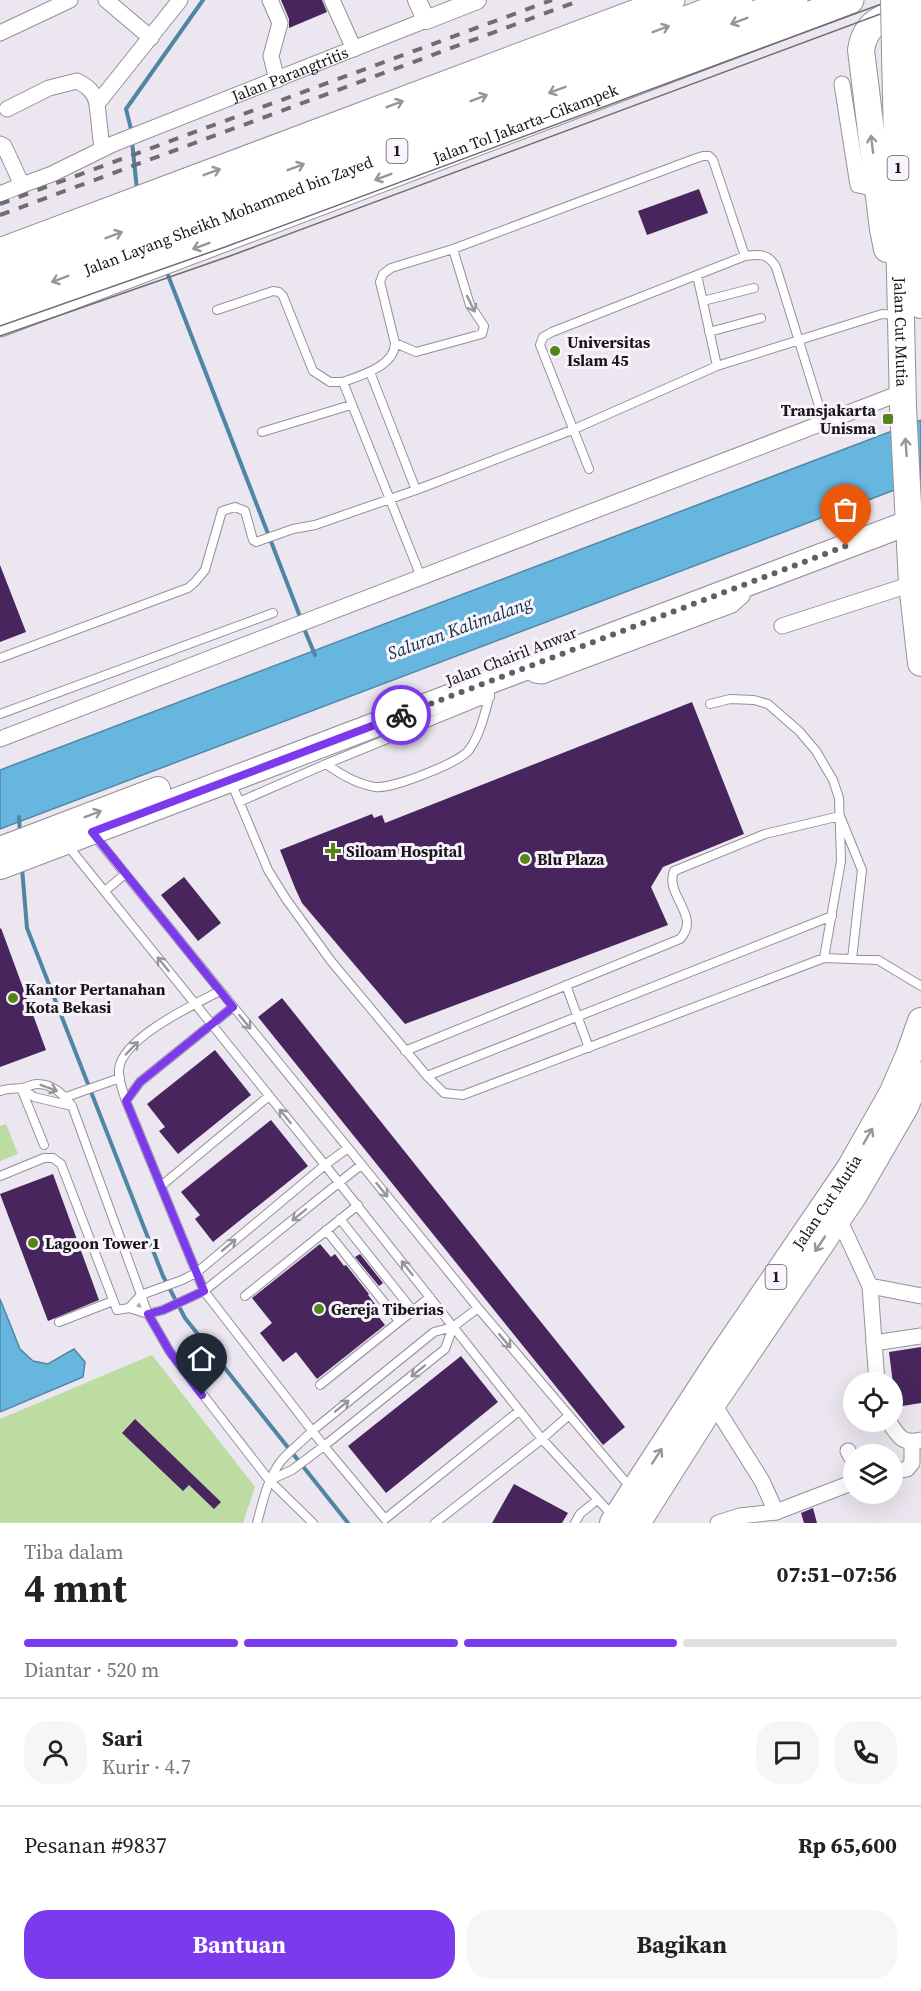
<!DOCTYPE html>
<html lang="id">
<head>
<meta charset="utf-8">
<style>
  :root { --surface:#fff; --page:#f6f6f6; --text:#222; --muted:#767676; --line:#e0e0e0; --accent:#7c3aed }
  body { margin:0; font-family:"Source Serif 4",serif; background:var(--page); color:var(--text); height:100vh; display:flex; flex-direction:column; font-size:22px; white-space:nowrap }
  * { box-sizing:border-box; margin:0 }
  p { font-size:20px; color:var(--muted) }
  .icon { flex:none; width:33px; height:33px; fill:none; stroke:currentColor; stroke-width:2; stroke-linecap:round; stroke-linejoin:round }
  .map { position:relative; height:1523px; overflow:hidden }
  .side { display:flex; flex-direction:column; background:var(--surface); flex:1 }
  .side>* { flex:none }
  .fabs { position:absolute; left:843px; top:1372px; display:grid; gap:12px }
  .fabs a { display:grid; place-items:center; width:60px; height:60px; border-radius:50%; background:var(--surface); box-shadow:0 6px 24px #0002; font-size:30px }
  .pin { position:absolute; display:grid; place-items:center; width:51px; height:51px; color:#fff; margin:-62px -26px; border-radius:50% 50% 50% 0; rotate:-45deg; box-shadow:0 0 6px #0007 }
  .pin .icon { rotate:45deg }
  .courier { position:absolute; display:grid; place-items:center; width:60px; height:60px; margin:-30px; border:4px solid #7c3aed; border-radius:50%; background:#fff; color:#222; box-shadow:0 2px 8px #0007 }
  .overview em { font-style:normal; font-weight:700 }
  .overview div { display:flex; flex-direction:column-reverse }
  .overview { display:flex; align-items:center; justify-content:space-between; height:102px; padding:0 24px }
  h1 { font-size:39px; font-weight:700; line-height:45px }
  .bar { display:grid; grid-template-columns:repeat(4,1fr); gap:9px 6px; align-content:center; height:72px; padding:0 24px }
  .bar i { height:8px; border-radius:4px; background:var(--line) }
  .bar .selected { background:var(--accent) }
  .bar p { grid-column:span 4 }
  .line { display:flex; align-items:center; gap:15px; padding:0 24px; border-top:2px solid var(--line) }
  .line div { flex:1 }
  .round { display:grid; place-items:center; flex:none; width:63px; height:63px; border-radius:24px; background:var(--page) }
  .primary-button { display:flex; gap:12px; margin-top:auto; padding:12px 24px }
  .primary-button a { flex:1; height:69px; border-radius:24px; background:var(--accent); color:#fff; font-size:24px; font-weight:700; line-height:69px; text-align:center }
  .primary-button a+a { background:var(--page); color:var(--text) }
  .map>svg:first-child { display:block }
  .green { fill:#bcdca2 }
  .water { fill:#66b6e0; stroke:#4f86a4; stroke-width:1.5 }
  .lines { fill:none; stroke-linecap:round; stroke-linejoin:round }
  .stream { stroke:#4f86a4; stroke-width:4 }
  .building { fill:#48255d }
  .service-casing { stroke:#959099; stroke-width:10 }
  .minor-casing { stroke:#959099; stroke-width:17 }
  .tertiary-casing { stroke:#959099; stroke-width:20 }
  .primary-casing { stroke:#959099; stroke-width:26 }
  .trunk-casing { stroke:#959099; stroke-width:28 }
  .motorway-casing { stroke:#959099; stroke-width:29 }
  .service { stroke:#fff; stroke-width:8 }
  .minor { stroke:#fff; stroke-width:15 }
  .tertiary { stroke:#fff; stroke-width:18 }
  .primary { stroke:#fff; stroke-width:24 }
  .trunk { stroke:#fff; stroke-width:26 }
  .motorway { stroke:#fff; stroke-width:27 }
  .tram { stroke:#706c72; stroke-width:1.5 }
  .rail { stroke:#706c72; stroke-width:4; stroke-dasharray:10 10; stroke-linecap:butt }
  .trunk-bridge-casing { stroke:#959099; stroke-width:28; stroke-linecap:butt }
  .trunk-bridge { stroke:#fff; stroke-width:26 }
  .oneway { stroke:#979698 }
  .done { stroke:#625f64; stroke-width:6; stroke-dasharray:0 10.8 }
  .route { stroke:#7c3aed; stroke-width:8 }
  .poi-dot { fill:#558518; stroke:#f9f3fd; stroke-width:2 }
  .labels { text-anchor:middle; stroke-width:6; stroke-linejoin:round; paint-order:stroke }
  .shield { fill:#f9f3fd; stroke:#5c585d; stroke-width:1.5 }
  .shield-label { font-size:15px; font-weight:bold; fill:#181619 }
  .street-label { font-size:16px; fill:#181619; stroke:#f9f3fd }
  .poi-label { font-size:16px; font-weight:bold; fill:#181619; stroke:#f9f3fd; text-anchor:start }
  .water-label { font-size:18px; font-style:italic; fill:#0b3041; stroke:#f9f3fd }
</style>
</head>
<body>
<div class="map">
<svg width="921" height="1523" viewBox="0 0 921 1523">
  <rect width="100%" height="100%" fill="#ebe6ef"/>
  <path class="green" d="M6,1124L18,1154L0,1161V1126Z
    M152,1355L255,1487L243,1523H0V1419Z"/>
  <path class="water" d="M921,420V480L0,829V770Z
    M0,1299L20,1349L33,1361L48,1364L74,1349L85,1362L83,1377L0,1412Z"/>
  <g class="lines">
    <path class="stream" d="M132,133L126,109L203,0
      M132,141L137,190
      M166,270L301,619
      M303,626L315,655
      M19,817L20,834
      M22,868L27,928L163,1276L185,1318L348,1523"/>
  </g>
  <path class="building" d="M281,0H322L327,12L289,28V19Z
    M699,189L708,213L647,235L638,211Z
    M0,565L26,632L0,642Z
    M692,702L744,834L663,867L651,887L668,925L405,1024L302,903L295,888L280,850L372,814L374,818L382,815L385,823Z
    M184,877L221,923L198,941L161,895Z
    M1,928L46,1050L0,1067V929Z
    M282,998L625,1427L603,1445L258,1017Z
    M215,1050L251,1095L178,1154L159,1131L165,1127L147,1104Z
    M271,1120L308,1166L213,1242L195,1219L200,1215L181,1192Z
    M53,1174L99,1300L48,1321L0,1194Z
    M320,1244L331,1257L335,1254L344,1266L346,1265L369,1294L368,1295L378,1308L374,1311L385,1325L317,1379L296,1352L283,1362L260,1333L272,1323L252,1298Z
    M360,1254L383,1283L379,1286L355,1257Z
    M921,1347V1403L896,1407L889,1352Z
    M461,1356L498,1402L386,1493L348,1446Z
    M135,1419L221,1502L214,1509L189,1485L183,1491L122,1433Z
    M514,1484L568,1513L562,1523H492Z
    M813,1508L817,1523H804L801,1513Z"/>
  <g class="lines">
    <defs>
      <path id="service" d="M697,275L717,366
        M703,301L754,288
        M217,310L273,291L279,292L283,296L313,371L330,382H343
        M709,332L761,318
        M395,343L416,352L482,334L484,326L470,305L453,249
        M370,372L416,490
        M262,432L351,405
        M589,469L540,345L543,337L552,332L745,256
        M421,577L343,382C362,375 395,366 395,343L380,282L383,274L391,268L453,249L694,159L703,156H709L713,160L745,256C759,254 768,253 776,267L824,422
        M0,658L188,588L195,582L205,570L222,511L235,507L245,511L253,540L256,542L293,529L315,525L416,490L572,430L717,366L882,314L897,315
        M710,704L730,699L754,700L768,704L799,731L816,751L833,780L839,798L841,861L824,958
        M0,714L273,613
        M326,764C340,774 359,785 376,787C392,789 459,763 469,750C480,735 485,713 490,694
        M231,782L268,870L286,899L331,961L427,1076L444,1093L463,1095L824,958L878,960L921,986
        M239,802L326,764L490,697
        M93,834L478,1308L630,1487
        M68,846L325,1165L542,1439L613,1516
        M105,891L125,874
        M566,985L589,1048
        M220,991C195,1004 122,1038 119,1069C118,1080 123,1091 126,1101L204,1291L324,1446L385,1519L519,1411
        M405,1051L680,939C702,916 664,895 674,871L765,834L840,816L862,870L852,959
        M427,1076L832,916
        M21,1088L44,1145
        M22,1089L34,1097L72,1106
        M0,1091C8,1088 15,1089 23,1088C28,1087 32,1084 37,1084C53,1084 63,1094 72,1106L148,1314L170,1352L269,1480L313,1523
        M66,1097L120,1078
        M126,1101L140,1082L233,1007
        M0,1176L44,1158H53L61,1164L117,1310L129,1308L148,1314L163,1310L204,1291L361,1165
        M161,1186L269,1096
        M340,1219L413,1311
        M326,1230L399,1321
        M245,1296L358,1205
        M129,1308L141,1295L182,1280L196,1273L325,1165L348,1148
        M59,1322L113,1301
        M320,1385L430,1297
        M270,1480L292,1470L324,1446L445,1349L453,1327
        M257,1523C263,1501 267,1480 281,1461C289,1451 303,1441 312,1431L434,1332L453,1327L478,1308
        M435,1523L542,1439L568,1416
        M575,1523L580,1514L597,1500"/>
      <g id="minor">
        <path d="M106,0L151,38"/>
        <path d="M270,0L280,23L271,56L277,80"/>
        <path d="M332,0L354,49"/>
        <path d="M0,33L70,0"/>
        <path d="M842,84L858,185L878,189"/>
        <path d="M7,109L49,88L77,81C87,86 95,92 97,104"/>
        <path d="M0,144L4,146L22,185L0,194"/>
        <path d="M102,149L97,104L180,0"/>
        <path id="s1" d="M22,185L52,174L113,144L426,20"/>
        <path d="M782,626L912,584"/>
        <path d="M525,668L535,675L542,676L732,605L742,596L740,586"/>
        <path d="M0,739L903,392"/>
        <path d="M838,1217L870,1286L921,1296"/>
        <path d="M870,1286L877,1383"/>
        <path d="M874,1343L921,1336"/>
        <path d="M713,1403L762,1481L776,1512"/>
        <path d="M889,1422C898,1436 903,1445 921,1440"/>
        <path d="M848,1451L854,1462"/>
        <path d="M892,1472L907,1469L912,1463V1443"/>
        <path d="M718,1523L740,1516L776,1512L854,1482"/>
      </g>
      <path id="tertiary" d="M417,0L426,20L477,0"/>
      <path id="primary" d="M0,849L158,789
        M0,867L921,518"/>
      <g id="trunk">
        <path id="s2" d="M895,54L903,407L912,584L921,663"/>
        <path d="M915,55L921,305"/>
        <path d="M887,249L883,229L861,50C866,18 888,16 915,8"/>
        <path id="s3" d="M613,1523L719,1360L850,1168L892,1094L909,1055L921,1021"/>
        <path d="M637,1523L713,1403L854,1195L905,1107L918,1075"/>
      </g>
      <g id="motorway">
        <path d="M0,252L671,0"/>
        <path d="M0,278L739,0"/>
        <path id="s4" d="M0,302L794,0"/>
        <path id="s5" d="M0,323L850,0"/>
      </g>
    </defs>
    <use href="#service" class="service-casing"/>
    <use href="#minor" class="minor-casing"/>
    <use href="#tertiary" class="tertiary-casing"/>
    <use href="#primary" class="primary-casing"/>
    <use href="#trunk" class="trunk-casing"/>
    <use href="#motorway" class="motorway-casing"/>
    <use href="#service" class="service"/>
    <use href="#minor" class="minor"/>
    <use href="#tertiary" class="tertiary"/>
    <use href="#primary" class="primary"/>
    <use href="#trunk" class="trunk"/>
    <use href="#motorway" class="motorway"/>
    <path class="tram" d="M0,326L225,247L892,0
      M0,336L230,256L918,0"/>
    <path class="rail" d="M0,204L552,0
      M0,215L581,0"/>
    <defs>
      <path id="trunk-bridge" d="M894,0L895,54
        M913,0L915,55"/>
    </defs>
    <use href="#trunk-bridge" class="trunk-bridge-casing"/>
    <use href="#trunk-bridge" class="trunk-bridge"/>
  </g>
  <defs><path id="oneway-shaft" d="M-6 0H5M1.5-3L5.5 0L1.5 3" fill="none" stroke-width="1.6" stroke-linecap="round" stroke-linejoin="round" transform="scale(1.5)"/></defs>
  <g class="oneway">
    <use href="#oneway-shaft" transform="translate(739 21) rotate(159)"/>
    <use href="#oneway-shaft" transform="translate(661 29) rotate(-21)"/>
    <use href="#oneway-shaft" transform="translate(557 90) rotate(159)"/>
    <use href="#oneway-shaft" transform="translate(479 98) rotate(-21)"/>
    <use href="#oneway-shaft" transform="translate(395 104) rotate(-21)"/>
    <use href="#oneway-shaft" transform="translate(872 144) rotate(-97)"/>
    <use href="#oneway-shaft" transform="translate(296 167) rotate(-21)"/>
    <use href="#oneway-shaft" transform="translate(212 172) rotate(-21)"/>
    <use href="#oneway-shaft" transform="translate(383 177) rotate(159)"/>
    <use href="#oneway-shaft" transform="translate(114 235) rotate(-21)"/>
    <use href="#oneway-shaft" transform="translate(201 246) rotate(159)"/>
    <use href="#oneway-shaft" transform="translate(60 279) rotate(159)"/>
    <use href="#oneway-shaft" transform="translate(471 304) rotate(64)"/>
    <use href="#oneway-shaft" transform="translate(906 447) rotate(-94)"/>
    <use href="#oneway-shaft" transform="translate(93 814) rotate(-21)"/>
    <use href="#oneway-shaft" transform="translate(163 964) rotate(-129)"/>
    <use href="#oneway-shaft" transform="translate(245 1022) rotate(51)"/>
    <use href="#oneway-shaft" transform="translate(132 1048) rotate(-46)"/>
    <use href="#oneway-shaft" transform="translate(49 1088) rotate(20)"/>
    <use href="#oneway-shaft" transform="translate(285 1116) rotate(-129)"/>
    <use href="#oneway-shaft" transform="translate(868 1136) rotate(-60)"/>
    <use href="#oneway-shaft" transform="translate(382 1190) rotate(51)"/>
    <use href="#oneway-shaft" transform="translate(299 1215) rotate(141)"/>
    <use href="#oneway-shaft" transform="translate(820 1244) rotate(124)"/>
    <use href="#oneway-shaft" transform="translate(229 1245) rotate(-40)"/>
    <use href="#oneway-shaft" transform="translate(407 1268) rotate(-128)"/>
    <use href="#oneway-shaft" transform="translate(505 1341) rotate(50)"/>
    <use href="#oneway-shaft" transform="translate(418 1371) rotate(141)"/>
    <use href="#oneway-shaft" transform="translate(342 1406) rotate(-39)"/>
    <use href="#oneway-shaft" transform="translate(657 1456) rotate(-57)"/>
  </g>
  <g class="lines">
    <path class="done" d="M401,715L846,546"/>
    <path class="route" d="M202,1395L170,1352L148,1314L163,1310L204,1291L126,1101L140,1082L233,1007L92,832L401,715"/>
  </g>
  <g class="poi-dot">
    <circle cx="555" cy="351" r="6"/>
    <rect x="882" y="413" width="12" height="12" rx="3"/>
    <path d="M330 842h6v6h6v6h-6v6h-6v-6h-6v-6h6z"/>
    <circle cx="525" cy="859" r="6"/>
    <circle cx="13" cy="998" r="6"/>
    <circle cx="33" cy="1243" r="6"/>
    <circle cx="319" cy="1309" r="6"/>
  </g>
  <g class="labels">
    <g class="shield">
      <rect x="386.5" y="139" width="21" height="24" rx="4.5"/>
      <rect x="887.5" y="156" width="21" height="24" rx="4.5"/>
      <rect x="765.5" y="1265" width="21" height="24" rx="4.5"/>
    </g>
    <g class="shield-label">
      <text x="397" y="156">1</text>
      <text x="898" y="173">1</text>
      <text x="776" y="1282">1</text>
    </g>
    <g class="street-label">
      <text dy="6" stroke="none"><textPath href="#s1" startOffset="290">Jalan Parangtritis</textPath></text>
      <text dy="6" stroke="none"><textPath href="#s5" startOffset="562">Jalan Tol Jakarta–Cikampek</textPath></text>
      <text dy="6" stroke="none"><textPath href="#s4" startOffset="244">Jalan Layang Sheikh Mohammed bin Zayed</textPath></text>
      <text dy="6" stroke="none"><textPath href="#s2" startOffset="278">Jalan Cut Mutia</textPath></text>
      <text transform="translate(511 656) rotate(-21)" y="6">Jalan Chairil Anwar</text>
      <text dy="6" stroke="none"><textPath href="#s3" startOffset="386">Jalan Cut Mutia</textPath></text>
    </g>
    <g class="poi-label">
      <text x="567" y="348">Universitas<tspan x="567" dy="18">Islam 45</tspan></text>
      <text x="876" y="416" text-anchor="end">Transjakarta<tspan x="876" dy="18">Unisma</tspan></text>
      <text x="346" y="857">Siloam Hospital</text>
      <text x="537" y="865">Blu Plaza</text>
      <text x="25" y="995">Kantor Pertanahan<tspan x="25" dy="18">Kota Bekasi</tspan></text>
      <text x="45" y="1249">Lagoon Tower 1</text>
      <text x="331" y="1315">Gereja Tiberias</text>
    </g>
    <g class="water-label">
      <text transform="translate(460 628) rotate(-20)" y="6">Saluran Kalimalang</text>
    </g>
  </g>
</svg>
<div class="fabs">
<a><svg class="icon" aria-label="locate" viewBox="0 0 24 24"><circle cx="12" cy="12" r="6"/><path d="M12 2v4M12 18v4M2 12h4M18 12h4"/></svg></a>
<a><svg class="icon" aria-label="layers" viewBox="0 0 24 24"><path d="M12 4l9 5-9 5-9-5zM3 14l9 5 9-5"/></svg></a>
</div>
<div class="pin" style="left:846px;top:546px;background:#ea580c"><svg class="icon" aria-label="bag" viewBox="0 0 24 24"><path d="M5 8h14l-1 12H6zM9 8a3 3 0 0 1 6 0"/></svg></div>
<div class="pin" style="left:202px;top:1395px;background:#1f2937"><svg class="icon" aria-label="home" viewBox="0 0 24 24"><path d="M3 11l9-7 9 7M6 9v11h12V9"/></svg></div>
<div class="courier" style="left:401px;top:715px"><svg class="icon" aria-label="bike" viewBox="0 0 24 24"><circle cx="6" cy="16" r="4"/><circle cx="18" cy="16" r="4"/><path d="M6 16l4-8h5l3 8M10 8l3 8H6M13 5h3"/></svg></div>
</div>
<section class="side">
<div class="overview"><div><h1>4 mnt</h1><p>Tiba dalam</p></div><em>07:51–07:56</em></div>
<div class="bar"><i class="selected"></i><i class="selected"></i><i class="selected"></i><i></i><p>Diantar · 520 m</p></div>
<div class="line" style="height:108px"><a class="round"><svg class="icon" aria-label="person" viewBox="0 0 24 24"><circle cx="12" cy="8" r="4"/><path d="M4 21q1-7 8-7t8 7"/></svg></a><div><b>Sari</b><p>Kurir · 4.7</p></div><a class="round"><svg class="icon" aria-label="chat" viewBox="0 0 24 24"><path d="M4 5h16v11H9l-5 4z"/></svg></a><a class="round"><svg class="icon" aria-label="phone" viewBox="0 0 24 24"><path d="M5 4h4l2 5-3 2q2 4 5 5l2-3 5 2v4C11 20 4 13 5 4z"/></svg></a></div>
<div class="line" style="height:78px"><div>Pesanan #9837</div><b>Rp 65,600</b></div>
<div class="primary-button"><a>Bantuan</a><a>Bagikan</a></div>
</section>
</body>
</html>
